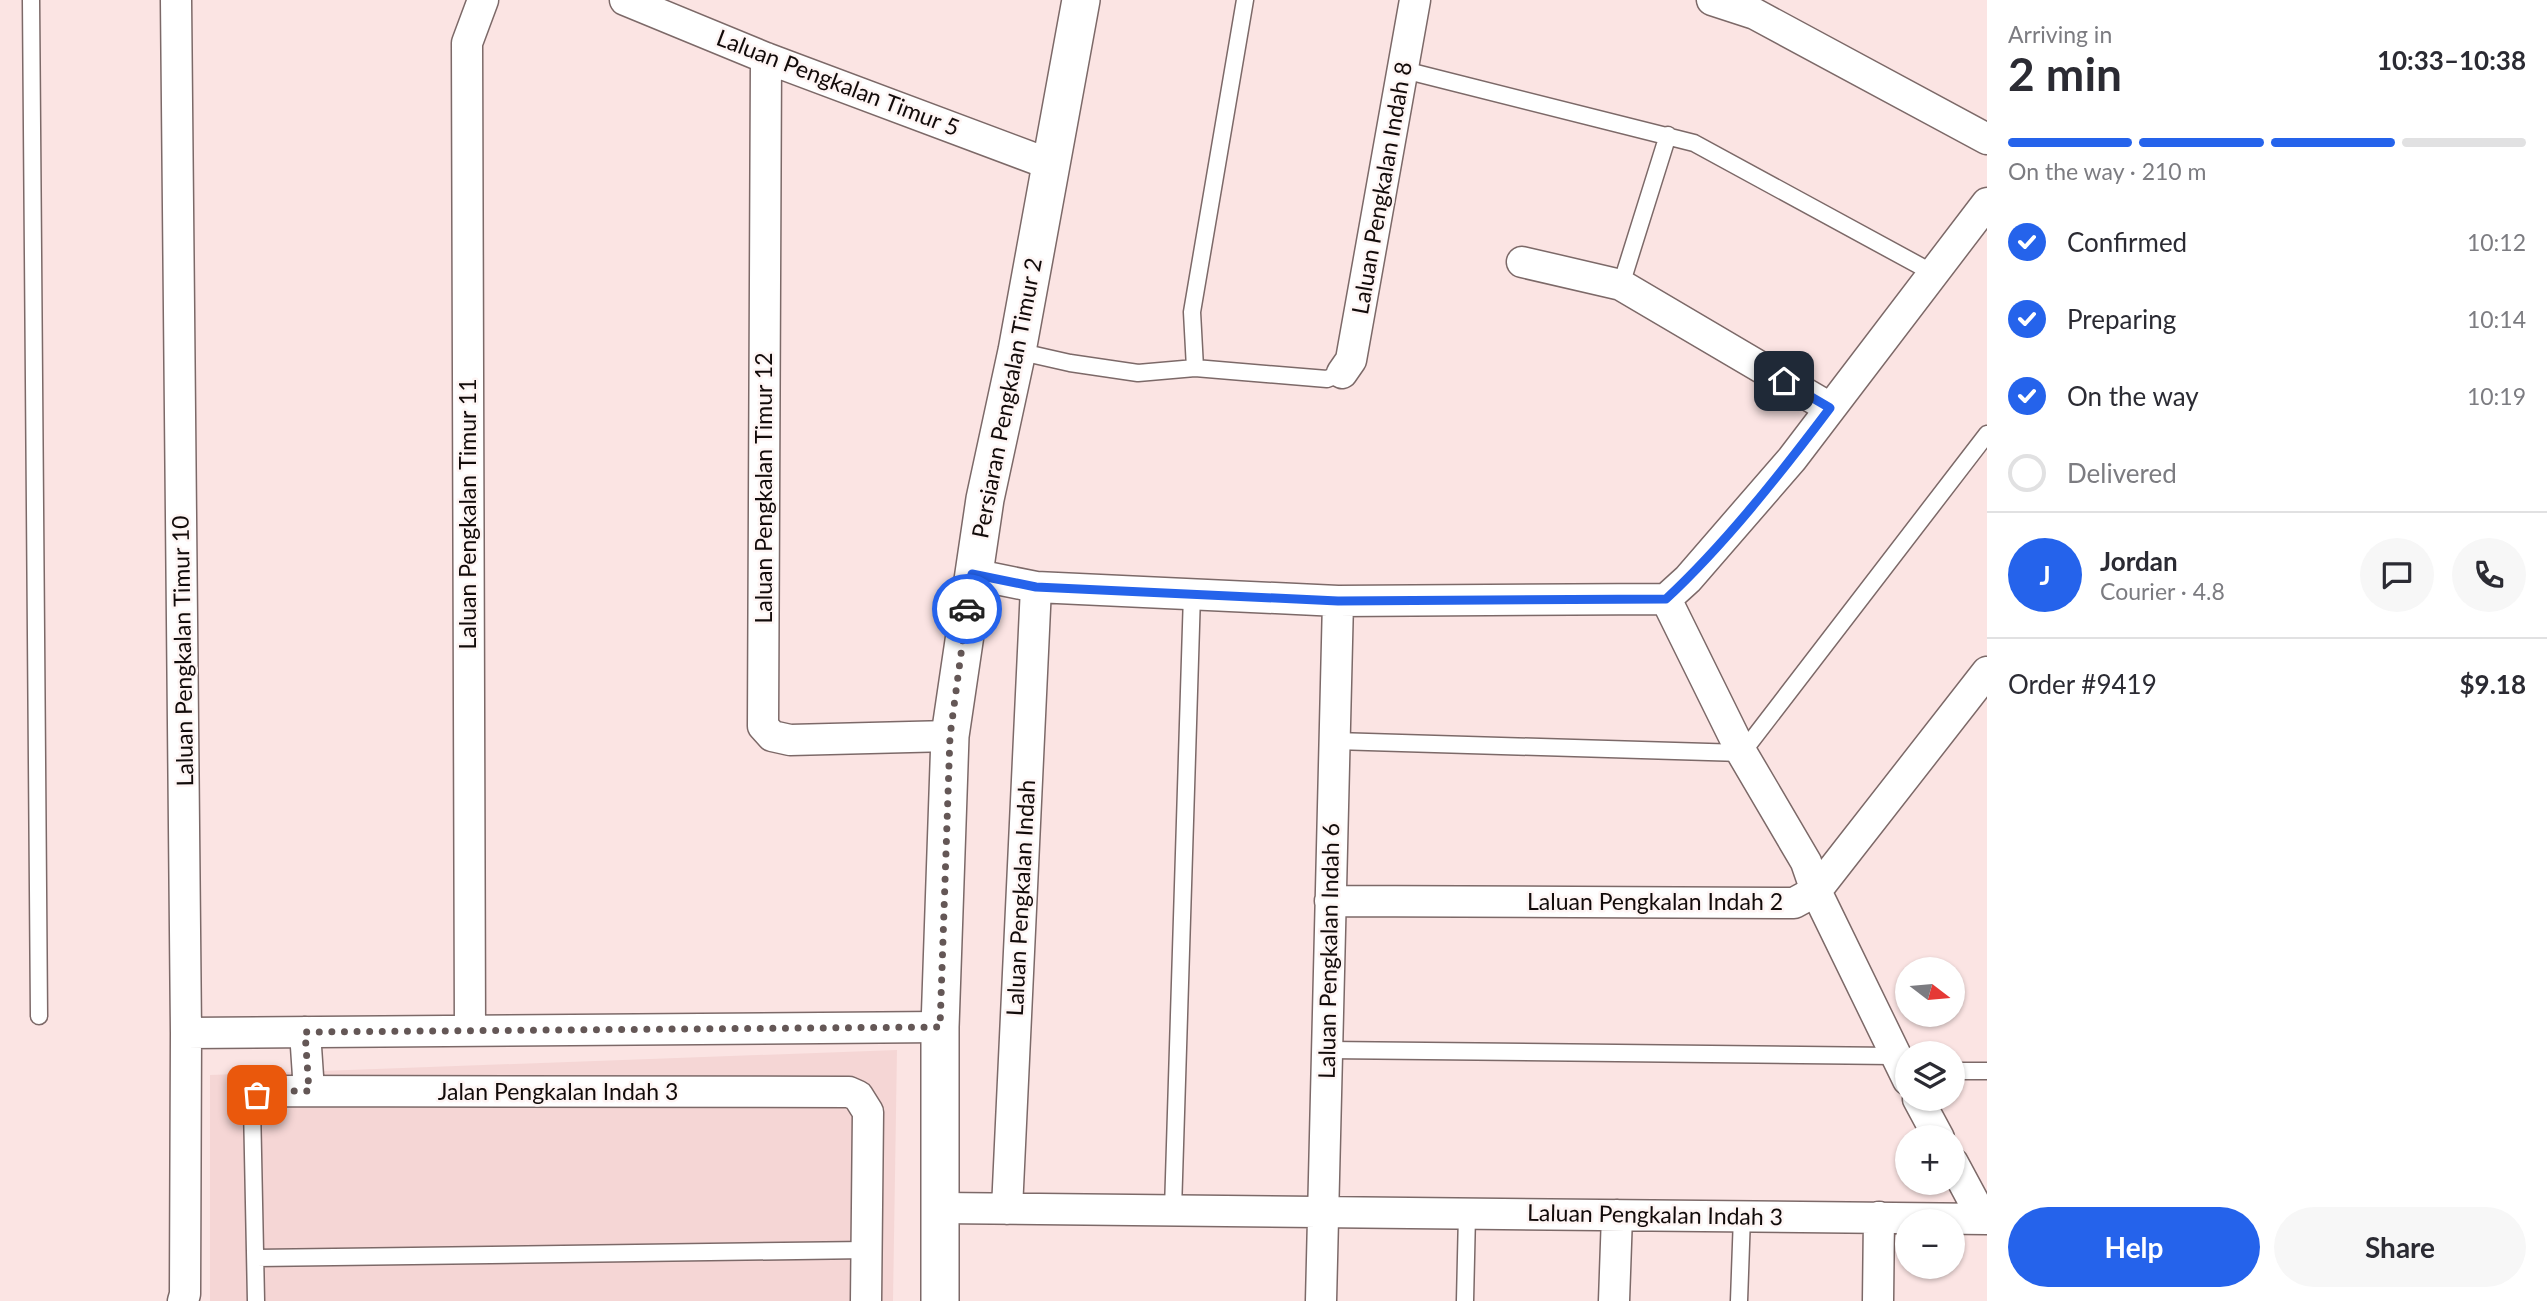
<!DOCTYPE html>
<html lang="en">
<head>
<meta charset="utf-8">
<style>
  :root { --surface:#fff; --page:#f7f7f7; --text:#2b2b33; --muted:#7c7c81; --line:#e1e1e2; --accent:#2563eb }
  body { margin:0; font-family:Lato,sans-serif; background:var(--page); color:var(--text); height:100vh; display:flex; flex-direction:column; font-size:26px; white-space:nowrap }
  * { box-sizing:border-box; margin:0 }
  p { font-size:23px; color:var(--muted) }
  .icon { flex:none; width:38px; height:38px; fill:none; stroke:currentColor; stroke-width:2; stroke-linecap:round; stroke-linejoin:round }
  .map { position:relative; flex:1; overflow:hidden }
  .sheet { display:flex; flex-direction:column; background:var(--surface); width:560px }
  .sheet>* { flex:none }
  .needle { width:46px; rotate:106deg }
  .buttons { position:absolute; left:1895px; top:957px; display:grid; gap:14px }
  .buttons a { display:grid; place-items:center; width:70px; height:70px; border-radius:50%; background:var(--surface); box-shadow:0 2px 5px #0004; font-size:35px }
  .pin { position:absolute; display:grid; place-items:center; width:60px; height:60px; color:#fff; margin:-30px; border-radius:14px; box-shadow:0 4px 10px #0006 }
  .courier { position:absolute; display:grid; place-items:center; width:70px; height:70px; margin:-35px; border:5px solid #2563eb; border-radius:50%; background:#fff; color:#222; box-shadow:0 2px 9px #0007 }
  .headline em { font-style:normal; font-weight:700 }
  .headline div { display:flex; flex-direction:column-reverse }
  .headline { display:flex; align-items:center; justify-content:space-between; height:119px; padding:0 21px }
  h1 { font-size:46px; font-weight:700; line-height:52px }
  .bar { display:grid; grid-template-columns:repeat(4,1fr); gap:10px 7px; align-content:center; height:84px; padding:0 21px }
  .bar i { height:9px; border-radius:5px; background:var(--line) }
  .bar .selected { background:var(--accent) }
  .bar p { grid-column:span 4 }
  .line { display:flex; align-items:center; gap:18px; padding:0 21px; border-top:2px solid var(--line) }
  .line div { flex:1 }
  .round { display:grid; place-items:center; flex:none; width:74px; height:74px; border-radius:37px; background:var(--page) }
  ol { padding:0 21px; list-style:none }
  li { display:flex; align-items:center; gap:21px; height:77px }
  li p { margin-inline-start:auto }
  li .icon { padding:7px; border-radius:50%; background:var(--accent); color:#fff; stroke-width:4 }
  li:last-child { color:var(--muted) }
  li i { width:38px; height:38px; border:4px solid var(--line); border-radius:50% }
  .button { display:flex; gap:14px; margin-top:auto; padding:14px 21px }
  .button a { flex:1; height:80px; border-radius:42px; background:var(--accent); color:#fff; font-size:28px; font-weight:700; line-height:80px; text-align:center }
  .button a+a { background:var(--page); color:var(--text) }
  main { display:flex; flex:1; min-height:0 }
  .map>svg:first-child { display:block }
  .built { fill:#f5d6d5 }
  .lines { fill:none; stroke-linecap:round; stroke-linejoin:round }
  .service-casing { stroke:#7c6968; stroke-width:19 }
  .minor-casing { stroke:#7c6968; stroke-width:33 }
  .tertiary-casing { stroke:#7c6968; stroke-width:40 }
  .service { stroke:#fff; stroke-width:16 }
  .minor { stroke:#fff; stroke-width:30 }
  .tertiary { stroke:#fff; stroke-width:37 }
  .done { stroke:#645756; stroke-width:7; stroke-dasharray:0 12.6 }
  .route { stroke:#2563eb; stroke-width:9 }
  .labels { text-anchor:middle; stroke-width:5; stroke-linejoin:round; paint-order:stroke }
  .street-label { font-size:23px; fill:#120b0a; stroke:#fef5f4 }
</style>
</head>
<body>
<main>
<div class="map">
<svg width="1987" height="1301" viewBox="0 0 1987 1301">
  <rect width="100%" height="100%" fill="#fbe4e3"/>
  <path class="built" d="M897,1050L893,1301H210V1075Z"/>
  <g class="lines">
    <defs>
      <path id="service" d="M31,0L39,1016
        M1245,0L1192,312L1195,368L1327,379L1342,373
        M1404,70L1694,143L1933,273
        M1621,285L1668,135
        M1017,351L1070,363L1138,373L1195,368
        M1335,741L1742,753L1987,434
        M1327,1050L1894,1056
        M1953,1071H1987
        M1173,1210L1192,594
        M256,1258L867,1250
        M256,1301L252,1105L257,1095
        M1465,1301L1467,1214
        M1739,1301L1742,1216"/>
      <path id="minor" d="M176,0L186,1033L185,1294L183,1301
        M625,0L766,58L1052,165
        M1712,0L1755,14L1987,139
        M766,58L763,726L772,736L790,740L950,736
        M1522,262L1621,285L1830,408
        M1342,373L1351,360L1415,0
        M972,574L1036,587L1338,601L1666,599
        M1666,599L1688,579L1792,459L1987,203
        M1330,901L1794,903L1816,891L1806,862L1742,753L1666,599
        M470,1031L467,43L483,0
        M305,1032L309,1091
        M186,1033L940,1027
        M1908,1080L1816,891L1987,672
        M257,1095L270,1091L849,1092L858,1096L868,1112L866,1301
        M1918,1099L1939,1138
        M1953,1163L1983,1219
        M940,1208L1987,1219
        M1007,1209L1036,587
        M1321,1301L1338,601
        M1614,1301L1617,1215
        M1878,1301L1879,1217"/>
      <path id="tertiary" d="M940,1301V1027L950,736L985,499L1017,351L1081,0"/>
    </defs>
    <use href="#service" class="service-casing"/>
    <use href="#minor" class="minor-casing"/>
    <use href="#tertiary" class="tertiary-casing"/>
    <use href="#service" class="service"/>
    <use href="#minor" class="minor"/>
    <use href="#tertiary" class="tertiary"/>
  </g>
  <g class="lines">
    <path class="done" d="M257,1095L270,1091H309L305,1032L940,1027L950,736L967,609"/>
    <path class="route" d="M967,609L972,574L1036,587L1338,601L1666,599C1725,544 1781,473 1830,408L1784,381"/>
  </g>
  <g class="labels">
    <g class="street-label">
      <text transform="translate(838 83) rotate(21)" y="8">Laluan Pengkalan Timur 5</text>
      <text transform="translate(1382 188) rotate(-80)" y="8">Laluan Pengkalan Indah 8</text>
      <text transform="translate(1007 398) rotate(-79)" y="8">Persiaran Pengkalan Timur 2</text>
      <text transform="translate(764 488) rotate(-90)" y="8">Laluan Pengkalan Timur 12</text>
      <text transform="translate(468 514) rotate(-90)" y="8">Laluan Pengkalan Timur 11</text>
      <text transform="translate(183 651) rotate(-91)" y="8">Laluan Pengkalan Timur 10</text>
      <text transform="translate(1021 898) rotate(-87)" y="8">Laluan Pengkalan Indah</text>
      <text x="1655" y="910">Laluan Pengkalan Indah 2</text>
      <text transform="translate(1329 951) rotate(-89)" y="8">Laluan Pengkalan Indah 6</text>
      <text x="558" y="1100">Jalan Pengkalan Indah 3</text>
      <text transform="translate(1655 1215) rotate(1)" y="8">Laluan Pengkalan Indah 3</text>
    </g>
  </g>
</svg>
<div class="buttons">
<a><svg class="needle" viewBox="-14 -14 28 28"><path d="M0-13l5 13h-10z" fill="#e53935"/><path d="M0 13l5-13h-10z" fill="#7c7c81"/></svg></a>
<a><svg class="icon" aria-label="layers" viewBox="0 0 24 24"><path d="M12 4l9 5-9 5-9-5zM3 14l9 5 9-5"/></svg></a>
<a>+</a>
<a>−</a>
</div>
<div class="pin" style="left:257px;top:1095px;background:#ea580c"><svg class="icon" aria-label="bag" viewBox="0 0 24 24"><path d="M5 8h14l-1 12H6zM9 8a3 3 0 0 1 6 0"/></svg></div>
<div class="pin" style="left:1784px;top:381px;background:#1f2937"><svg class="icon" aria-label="home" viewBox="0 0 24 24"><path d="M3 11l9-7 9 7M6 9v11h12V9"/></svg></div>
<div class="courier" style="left:967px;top:609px"><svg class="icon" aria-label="car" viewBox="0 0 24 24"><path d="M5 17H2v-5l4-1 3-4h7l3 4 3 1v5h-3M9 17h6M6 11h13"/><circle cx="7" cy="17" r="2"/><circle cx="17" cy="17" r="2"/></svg></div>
</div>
<section class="sheet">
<div class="headline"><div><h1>2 min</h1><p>Arriving in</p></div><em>10:33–10:38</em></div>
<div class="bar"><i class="selected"></i><i class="selected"></i><i class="selected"></i><i></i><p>On the way · 210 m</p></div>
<ol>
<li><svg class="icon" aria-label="check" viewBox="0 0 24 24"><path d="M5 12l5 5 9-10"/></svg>Confirmed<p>10:12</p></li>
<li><svg class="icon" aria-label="check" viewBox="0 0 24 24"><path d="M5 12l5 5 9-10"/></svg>Preparing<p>10:14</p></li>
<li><svg class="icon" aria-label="check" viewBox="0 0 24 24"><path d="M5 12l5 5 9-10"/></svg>On the way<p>10:19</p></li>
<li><i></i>Delivered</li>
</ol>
<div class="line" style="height:126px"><b class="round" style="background:var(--accent);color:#fff">J</b><div><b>Jordan</b><p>Courier · 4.8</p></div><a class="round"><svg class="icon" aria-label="chat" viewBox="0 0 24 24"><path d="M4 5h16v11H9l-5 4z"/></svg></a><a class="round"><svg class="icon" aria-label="phone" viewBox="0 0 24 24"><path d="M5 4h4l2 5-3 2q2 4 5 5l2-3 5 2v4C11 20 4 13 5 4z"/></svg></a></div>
<div class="line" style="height:91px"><div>Order #9419</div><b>$9.18</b></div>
<div class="button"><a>Help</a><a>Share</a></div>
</section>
</main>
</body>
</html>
